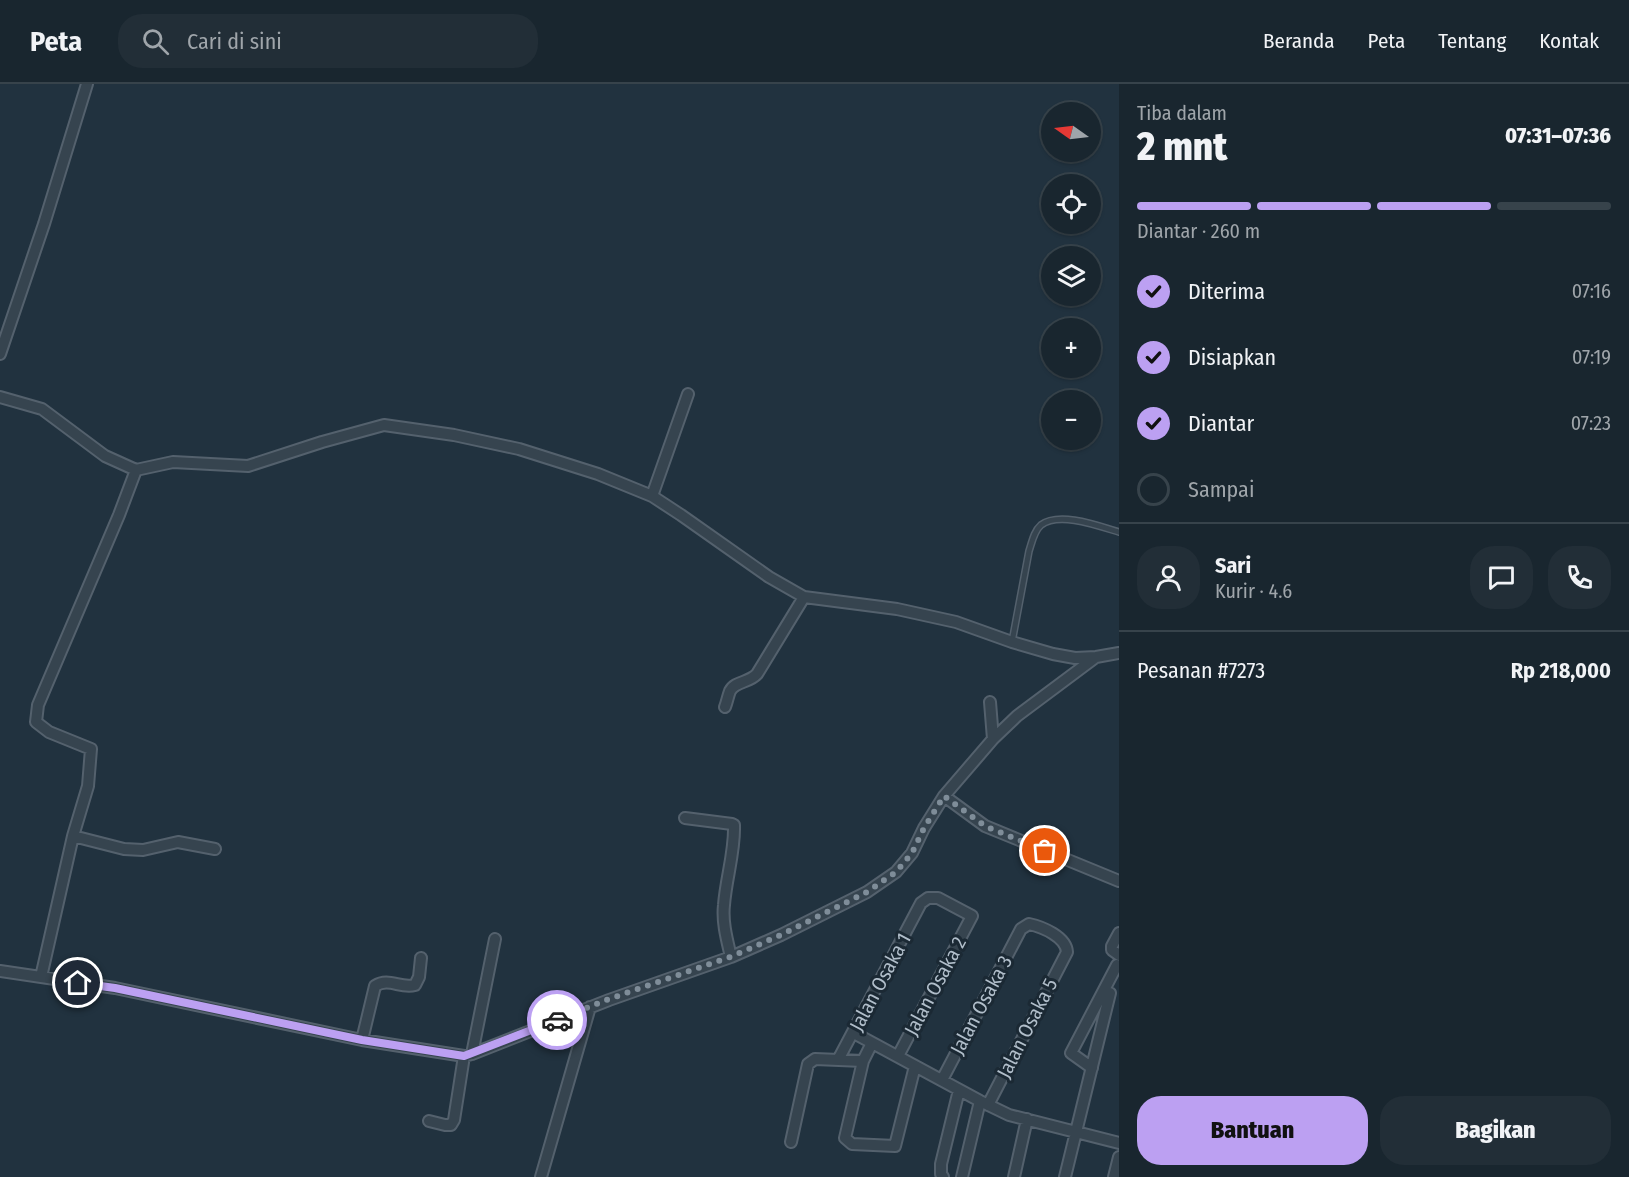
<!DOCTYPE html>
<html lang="id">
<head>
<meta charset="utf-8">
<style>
  :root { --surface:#19262f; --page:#222e37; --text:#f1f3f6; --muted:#9fa5aa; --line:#37434b; --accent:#bca0f2 }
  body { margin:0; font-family:"Fira Sans Condensed",sans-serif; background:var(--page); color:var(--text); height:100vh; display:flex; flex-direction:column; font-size:22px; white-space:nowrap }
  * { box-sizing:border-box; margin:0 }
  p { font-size:20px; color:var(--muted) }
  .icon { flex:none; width:33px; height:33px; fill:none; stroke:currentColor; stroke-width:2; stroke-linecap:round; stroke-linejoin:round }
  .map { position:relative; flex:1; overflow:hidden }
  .sheet { display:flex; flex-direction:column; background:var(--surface); width:510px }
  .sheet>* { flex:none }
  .needle { width:39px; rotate:284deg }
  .tools { position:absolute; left:1041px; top:18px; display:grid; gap:12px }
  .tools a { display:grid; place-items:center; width:60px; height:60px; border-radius:50%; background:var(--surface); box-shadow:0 2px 4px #0004,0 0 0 2px var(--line); font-size:30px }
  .pin { position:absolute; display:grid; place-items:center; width:51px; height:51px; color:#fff; margin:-26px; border:3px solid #fff; border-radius:50%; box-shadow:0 2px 6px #0007 }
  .courier { position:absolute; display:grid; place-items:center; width:60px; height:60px; margin:-30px; border:4px solid #bca0f2; border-radius:50%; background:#fff; color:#222; box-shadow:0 2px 8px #0007 }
  .headline em { font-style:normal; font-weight:800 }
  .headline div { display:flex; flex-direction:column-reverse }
  .headline { display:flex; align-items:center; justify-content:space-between; height:102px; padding:0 18px }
  h1 { font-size:39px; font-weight:800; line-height:45px }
  .bar { display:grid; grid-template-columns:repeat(4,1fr); gap:9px 6px; align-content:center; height:72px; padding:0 18px }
  .bar i { height:8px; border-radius:4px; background:var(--line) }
  .bar .current { background:var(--accent) }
  .bar p { grid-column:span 4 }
  .line { display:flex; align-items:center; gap:15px; padding:0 18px; border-top:2px solid var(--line) }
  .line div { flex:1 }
  .round { display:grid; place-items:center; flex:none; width:63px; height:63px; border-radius:24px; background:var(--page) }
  ol { padding:0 18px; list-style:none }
  li { display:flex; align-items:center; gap:18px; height:66px }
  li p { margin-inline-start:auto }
  li .icon { padding:6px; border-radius:50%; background:var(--accent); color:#111; stroke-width:4 }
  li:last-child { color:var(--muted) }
  li i { width:33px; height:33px; border:3px solid var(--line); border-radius:50% }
  .action { display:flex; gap:12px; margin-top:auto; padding:12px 18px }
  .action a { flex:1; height:69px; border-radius:24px; background:var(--accent); color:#111; font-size:24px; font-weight:800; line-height:69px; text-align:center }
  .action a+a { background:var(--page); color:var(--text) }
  header { display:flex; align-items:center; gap:36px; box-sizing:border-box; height:84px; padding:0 30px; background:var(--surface); border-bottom:2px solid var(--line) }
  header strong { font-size:28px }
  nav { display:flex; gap:33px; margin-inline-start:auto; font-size:21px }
  .search { width:420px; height:54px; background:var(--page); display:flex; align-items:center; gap:15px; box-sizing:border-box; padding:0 21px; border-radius:24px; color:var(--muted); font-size:22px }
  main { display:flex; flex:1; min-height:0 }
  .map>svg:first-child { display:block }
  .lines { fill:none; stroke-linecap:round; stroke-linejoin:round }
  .service-casing { stroke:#54616d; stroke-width:8 }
  .minor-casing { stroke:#54616d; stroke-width:14 }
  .service { stroke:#36444f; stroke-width:5 }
  .minor { stroke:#36444f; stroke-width:10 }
  .done { stroke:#7f8d99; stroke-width:6; stroke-dasharray:0 10.8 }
  .route { stroke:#bca0f2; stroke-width:8 }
  .labels { text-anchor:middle; stroke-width:6; stroke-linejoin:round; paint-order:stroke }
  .street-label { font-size:20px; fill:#b1beca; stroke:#1b2934 }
</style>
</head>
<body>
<header>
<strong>Peta</strong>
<div class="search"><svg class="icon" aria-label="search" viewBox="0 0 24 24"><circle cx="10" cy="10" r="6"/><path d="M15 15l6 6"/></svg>Cari di sini</div>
<nav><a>Beranda</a><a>Peta</a><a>Tentang</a><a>Kontak</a></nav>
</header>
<main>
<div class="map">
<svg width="1119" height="1093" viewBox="0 0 1119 1093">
  <rect width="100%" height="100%" fill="#21323f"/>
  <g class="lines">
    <defs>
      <path id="service" d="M1012,558L1029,467C1032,458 1034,447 1041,441C1059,427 1099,442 1119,448"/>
      <path id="minor" d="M0,270L44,140L87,0
        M0,313L42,325L105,372L136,386L173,378L248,382L322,358L384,341L454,351L519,365L598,390L652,412L681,431L769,493L804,513L897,525L956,538L1012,558L1053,570L1075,574L1096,573L1119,569
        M652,412L688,310
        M990,618L993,655
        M725,623C727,618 728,612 730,607C735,597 749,599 757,590L804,513
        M944,712L985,742L1119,797
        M685,734L732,740L734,741C735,768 726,794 724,821C722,838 727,856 731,873
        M73,752L124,765L143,766L178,758L215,765
        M1119,849L1112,862V866L1119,871
        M0,887L115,904L362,956L464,972L472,970L609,916L731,873L781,851L867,808L896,788L912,769L924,744L944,712L993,655L1017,632L1096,573
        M41,893L73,752L88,702L91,665L49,648L36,638L38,621L119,431L136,386
        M854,949L980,1017L1009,1031L1119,1059
        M362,956L375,902C389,893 400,905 415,901L419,893L421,874
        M872,959L863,977L845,1054L852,1060L895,1062L915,982
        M472,970L495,855
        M838,976L921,819L928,814H938L972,832L898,972
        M1092,984L1071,969L1117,881
        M942,996L1021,845L1029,840C1043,843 1066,853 1067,868L988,1021
        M429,1037L445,1041H451L454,1036L464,972
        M791,1058L808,980L815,975L863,977
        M541,1093L590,923
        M943,1093L941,1090V1080L959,1006
        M962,1093L980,1017
        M1014,1093L1027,1035
        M1065,1093L1110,909
        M1114,1093L1119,1073"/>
    </defs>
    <use href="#service" class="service-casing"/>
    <use href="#minor" class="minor-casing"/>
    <use href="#service" class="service"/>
    <use href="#minor" class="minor"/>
  </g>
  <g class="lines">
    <path class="done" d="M557,936L609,915L730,873L781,851L867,808L896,788L912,769L924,744L944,712L985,742L1045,767"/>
    <path class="route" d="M78,899L115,904L362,956L464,972L557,936"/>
  </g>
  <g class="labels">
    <g class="street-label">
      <text transform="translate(880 898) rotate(-62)" y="7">Jalan Osaka 1</text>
      <text transform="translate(935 902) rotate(-62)" y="7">Jalan Osaka 2</text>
      <text transform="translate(981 921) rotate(-62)" y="7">Jalan Osaka 3</text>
      <text transform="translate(1027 944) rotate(-63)" y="7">Jalan Osaka 5</text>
    </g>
  </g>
</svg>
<div class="tools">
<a><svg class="needle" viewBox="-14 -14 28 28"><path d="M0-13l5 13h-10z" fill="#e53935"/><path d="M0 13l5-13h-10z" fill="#9fa5aa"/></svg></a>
<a><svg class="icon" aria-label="locate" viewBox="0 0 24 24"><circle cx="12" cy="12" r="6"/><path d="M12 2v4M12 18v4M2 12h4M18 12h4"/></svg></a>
<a><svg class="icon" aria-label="layers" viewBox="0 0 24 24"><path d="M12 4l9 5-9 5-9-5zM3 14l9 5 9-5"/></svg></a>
<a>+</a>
<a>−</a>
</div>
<div class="pin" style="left:1045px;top:767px;background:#ea580c"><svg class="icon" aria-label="bag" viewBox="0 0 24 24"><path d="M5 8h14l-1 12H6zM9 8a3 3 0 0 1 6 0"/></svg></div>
<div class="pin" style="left:78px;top:899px;background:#1f2937"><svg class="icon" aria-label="home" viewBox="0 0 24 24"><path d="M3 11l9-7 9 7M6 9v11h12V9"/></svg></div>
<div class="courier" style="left:557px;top:936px"><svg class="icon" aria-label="car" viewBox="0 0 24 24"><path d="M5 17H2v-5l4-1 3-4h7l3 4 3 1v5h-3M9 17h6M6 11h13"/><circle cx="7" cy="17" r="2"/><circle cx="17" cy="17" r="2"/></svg></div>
</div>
<section class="sheet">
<div class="headline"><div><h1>2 mnt</h1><p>Tiba dalam</p></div><em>07:31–07:36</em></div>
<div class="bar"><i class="current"></i><i class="current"></i><i class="current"></i><i></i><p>Diantar · 260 m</p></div>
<ol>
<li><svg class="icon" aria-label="check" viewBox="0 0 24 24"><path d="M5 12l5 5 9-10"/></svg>Diterima<p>07:16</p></li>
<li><svg class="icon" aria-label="check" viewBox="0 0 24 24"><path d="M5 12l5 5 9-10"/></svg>Disiapkan<p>07:19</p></li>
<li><svg class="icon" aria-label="check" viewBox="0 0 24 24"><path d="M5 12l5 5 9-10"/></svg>Diantar<p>07:23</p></li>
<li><i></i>Sampai</li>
</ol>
<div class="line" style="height:108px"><a class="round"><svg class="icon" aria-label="person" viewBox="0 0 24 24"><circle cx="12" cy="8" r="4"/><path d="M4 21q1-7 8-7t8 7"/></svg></a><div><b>Sari</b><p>Kurir · 4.6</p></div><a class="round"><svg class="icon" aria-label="chat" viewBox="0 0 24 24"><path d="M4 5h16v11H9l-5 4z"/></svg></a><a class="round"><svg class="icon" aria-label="phone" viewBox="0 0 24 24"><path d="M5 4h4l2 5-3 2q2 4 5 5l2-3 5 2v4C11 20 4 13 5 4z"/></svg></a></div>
<div class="line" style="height:78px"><div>Pesanan #7273</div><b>Rp 218,000</b></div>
<div class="action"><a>Bantuan</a><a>Bagikan</a></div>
</section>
</main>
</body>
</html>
